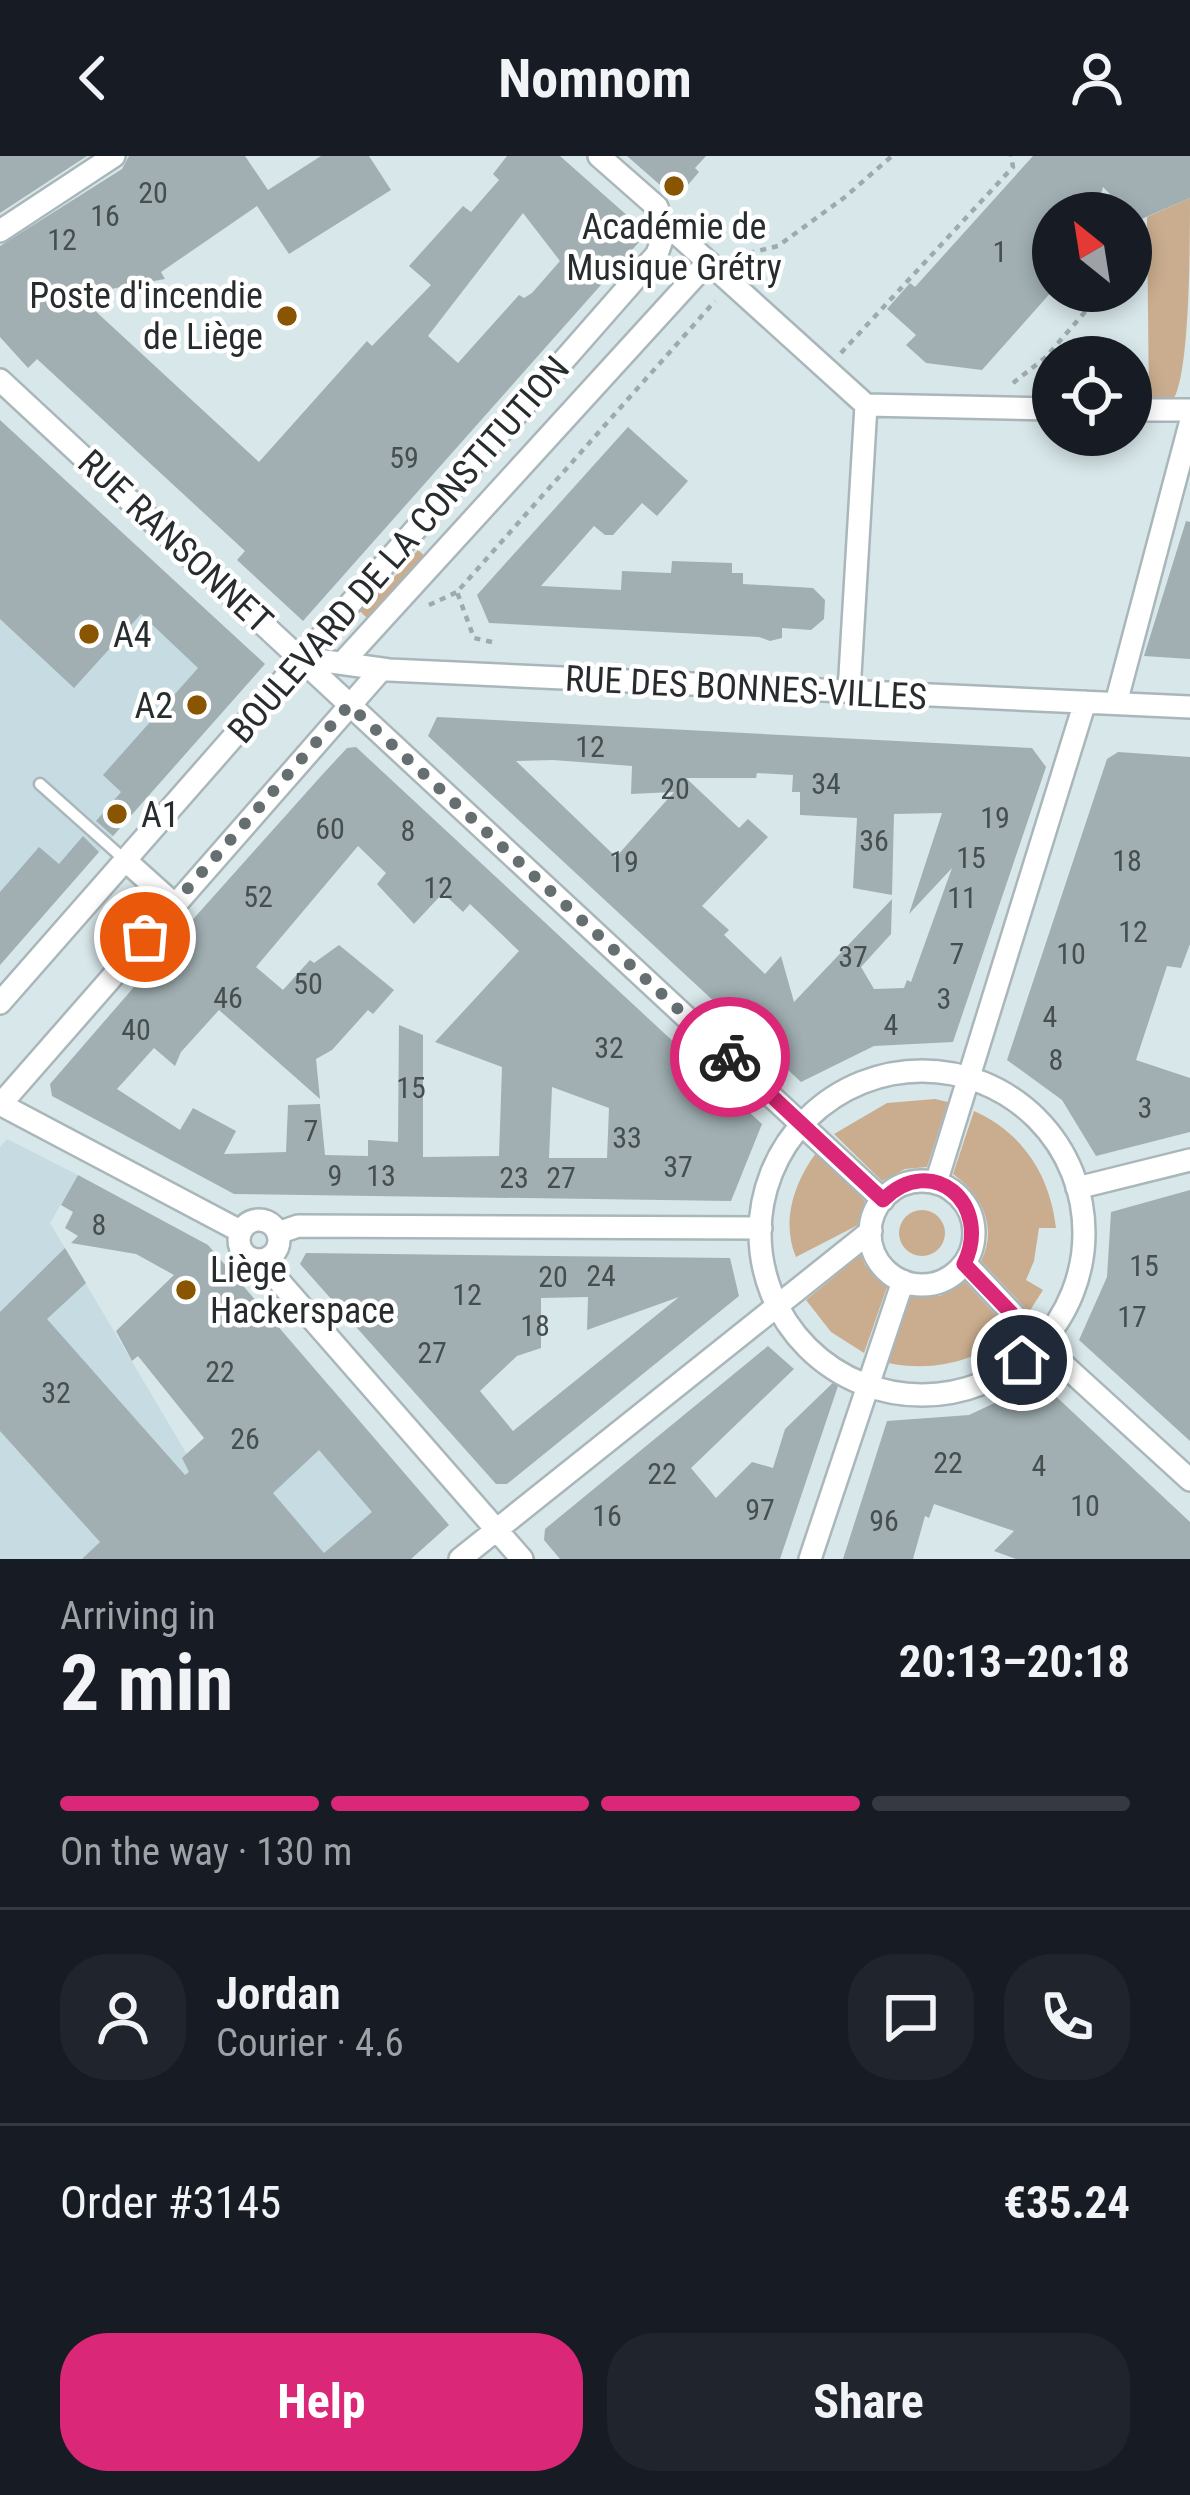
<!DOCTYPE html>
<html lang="en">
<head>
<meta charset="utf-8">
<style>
  :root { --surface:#171b24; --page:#20242c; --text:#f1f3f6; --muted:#9ea1a6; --line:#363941; --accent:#db2777 }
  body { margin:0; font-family:"Roboto Condensed",sans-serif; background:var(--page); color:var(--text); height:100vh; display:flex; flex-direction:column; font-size:45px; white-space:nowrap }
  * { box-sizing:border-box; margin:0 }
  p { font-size:39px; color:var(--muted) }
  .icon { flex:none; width:66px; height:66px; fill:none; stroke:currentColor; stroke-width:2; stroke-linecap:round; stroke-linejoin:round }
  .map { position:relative; height:1403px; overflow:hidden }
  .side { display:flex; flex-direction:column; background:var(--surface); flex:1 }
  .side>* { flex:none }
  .needle { width:78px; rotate:330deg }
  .tools { position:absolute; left:1032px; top:36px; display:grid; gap:24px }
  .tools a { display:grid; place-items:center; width:120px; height:120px; border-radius:50%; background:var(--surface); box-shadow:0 6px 18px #0003; font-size:60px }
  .pin { position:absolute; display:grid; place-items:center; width:102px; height:102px; color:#fff; margin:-51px; border:6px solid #fff; border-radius:50%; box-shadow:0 3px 12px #0007 }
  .courier { position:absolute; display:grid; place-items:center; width:120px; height:120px; margin:-60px; border:9px solid #db2777; border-radius:50%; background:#fff; color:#222; box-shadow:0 3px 15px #0007 }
  .summary em { font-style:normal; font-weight:700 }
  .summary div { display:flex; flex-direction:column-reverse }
  .summary { display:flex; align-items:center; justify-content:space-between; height:204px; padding:0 60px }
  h1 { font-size:78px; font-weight:700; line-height:90px }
  .bar { display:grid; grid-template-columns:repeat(4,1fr); gap:18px 12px; align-content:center; height:144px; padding:0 60px }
  .bar i { height:15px; border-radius:9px; background:var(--line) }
  .bar .on { background:var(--accent) }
  .bar p { grid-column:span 4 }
  .line { display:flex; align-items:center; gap:30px; padding:0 60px; border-top:3px solid var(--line) }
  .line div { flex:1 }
  .round { display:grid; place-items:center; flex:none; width:126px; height:126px; border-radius:48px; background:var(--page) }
  .cta { display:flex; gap:24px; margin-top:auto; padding:24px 60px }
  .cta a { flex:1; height:138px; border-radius:48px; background:var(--accent); color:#fff; font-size:48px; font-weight:700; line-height:138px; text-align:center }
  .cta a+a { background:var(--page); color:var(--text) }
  header { display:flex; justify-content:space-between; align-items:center; height:156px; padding:0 60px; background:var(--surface); font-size:54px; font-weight:700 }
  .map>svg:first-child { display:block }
  .built { fill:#c6dce2 }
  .green { fill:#caad8f }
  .building { fill:#a1afb2; fill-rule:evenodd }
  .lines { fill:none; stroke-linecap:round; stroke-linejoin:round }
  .lane-casing { stroke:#a9b6ba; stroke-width:15 }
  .street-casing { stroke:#a9b6ba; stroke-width:26 }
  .path { stroke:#9eaaac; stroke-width:4.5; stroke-dasharray:6 6; stroke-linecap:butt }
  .lane { stroke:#fff; stroke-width:10 }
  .street { stroke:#fff; stroke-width:21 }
  .done { stroke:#656e70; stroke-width:12; stroke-dasharray:0 21.6 }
  .route { stroke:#db2777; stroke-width:15 }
  .poi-dot { fill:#895500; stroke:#fff; stroke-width:4.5 }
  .labels { text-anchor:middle; stroke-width:9; stroke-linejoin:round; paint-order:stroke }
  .number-label { font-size:30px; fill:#464e4f }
  .poi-label { font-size:36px; fill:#272d2e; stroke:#fff; text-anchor:start }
  .street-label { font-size:36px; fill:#272d2e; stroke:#fff }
</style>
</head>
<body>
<header><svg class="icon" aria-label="back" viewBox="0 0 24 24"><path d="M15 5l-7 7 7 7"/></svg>Nomnom<svg class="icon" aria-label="person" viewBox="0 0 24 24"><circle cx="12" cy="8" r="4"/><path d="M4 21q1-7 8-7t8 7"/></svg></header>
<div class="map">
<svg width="1190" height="1403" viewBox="0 0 1190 1403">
  <rect width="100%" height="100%" fill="#d8e7ea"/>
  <path class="built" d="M137,390L264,508L0,809V463L38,497Z
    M7,983L78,1019L50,1067L208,1334L330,1230L449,1369L411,1403H0V991Z"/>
  <path class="green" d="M1190,42C1190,85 1190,209 1175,240C1168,248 1158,249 1149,251L1147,61Z
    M418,394L426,401L370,465L356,451L370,435L390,426Z
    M935,943L948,946L927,1011L905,1013L882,1025L834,978L887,947Z
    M974,955C1023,977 1050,1019 1056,1072H1039L1034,1105L1026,1124L1043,1134L1029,1156L981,1105C998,1071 982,1039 953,1018Z
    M816,997L865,1045L858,1069L796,1101C781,1066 794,1027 816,997Z
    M899 1077a23 23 0 1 1 46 0a23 23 0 1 1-46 0Z
    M861,1099L865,1109L887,1131L864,1197L831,1176L806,1144Z
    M965,1126L1012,1176C976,1206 934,1216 888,1207L911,1141L940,1140Z"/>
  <path class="building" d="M0,0H87L0,57Z
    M129,0H245L268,34L321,0H369L391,34L289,98L257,50L161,116L165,123L78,139L259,306L367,185L372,190L431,129L409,110L463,50L471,56L499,24L493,18L507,0H560L647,77L303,465L237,404L245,395L37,203L28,212L0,181V90L122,13ZM523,57L560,105L532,137L524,142L519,139L458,207L428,180Z
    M627,0H706L695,12L699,16L676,43Z
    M1033,0H1190V42L1137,65L1103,31L1096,57H1053V134L982,214L926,207L906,189L916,179L887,153L910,127L915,131Z
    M0,264L265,508L113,680L96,665L121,636L103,619L198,512L141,458L74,532L0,463Z
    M628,271L688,325L657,360L642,347L613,379H605L594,370L541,430L621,434L622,415L671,417L672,405L732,407V417H743V428L813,432L825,444L824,463L811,474L782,472V482L770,485L759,481L489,467L477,439Z
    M1186,365L1190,366V503L1144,500Z
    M437,561L1032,592L1046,611L953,886L874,890L801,926L428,580ZM553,604L632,610L631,638L674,636L616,701L516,605ZM757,617L793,619L792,636H800V659L857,662L853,732L892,739L894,658L942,657L909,758L952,712L911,826L907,824L904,832L874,833L861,811L891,778L892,743L794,846L781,800L765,818L724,779L729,774L702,750L768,681L748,663L739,672L686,622H756Z
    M356,591L762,968L731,1045L234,1038L52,940L50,928L179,779L322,619L347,592ZM358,690L386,717L377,728L414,768L443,737L463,756L470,748L519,795L435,886L502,911L499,1000L423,1001V879L399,869L398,986L368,984V1000L325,999L320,948L288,949L286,996L224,998L236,975L193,952L180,974L117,933L154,892L175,910L181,896L219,854L320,943L316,903L332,894L368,854L373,858L394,834L339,789L314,807L310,804L283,834L256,811ZM552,931L609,952L607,1002H549Z
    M1118,596L1190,601V788L1181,812L1167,810L1136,904L1190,922V976L1096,1000L1062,944L1007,904L1107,603Z
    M83,680L99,696L0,809V736L39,691L59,708Z
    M78,1019L208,1089L449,1369L411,1403H82L100,1386L0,1275V1156L65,1092L86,1127L47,1163L185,1319L189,1316L182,1302L204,1282L138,1200L132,1205L116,1175L174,1119L136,1098L71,1087L78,1080L65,1072L73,1056L61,1049ZM319,1294L372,1356L324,1397L273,1337Z
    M1190,1034V1285L1079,1184L1107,1121L1111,1056Z
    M306,1097L730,1102L739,1140L507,1328H496L300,1108ZM588,1141L587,1174L679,1141L513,1275L480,1235L517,1200L541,1192V1142Z
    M768,1190L794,1213L691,1312L716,1342L752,1306L773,1312L785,1273L842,1218L780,1403H560L544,1384L545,1373Z
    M1042,1221L1047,1232L1190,1366V1403H1016L994,1395L1014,1375L934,1348L929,1362L925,1360L913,1403H843L887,1265L969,1259L1031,1230Z"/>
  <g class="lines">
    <defs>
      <path id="lane" d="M40,628L125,704"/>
      <path id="street" d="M599,0L657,51L664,78
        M0,75L114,0
        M664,78L675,76L866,249
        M0,224L883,1044
        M866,249L1053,253
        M1131,254H1190
        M303,502L389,514L1190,551
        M342,507L708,106
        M849,536L866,249
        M1116,547L1190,268
        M125,704L174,748
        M0,847L657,98L664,78
        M760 1077a162 162 0 1 1 324 0a162 162 0 1 1-324 0Z
        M0,948L240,1075
        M0,949L381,514
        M870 1077a52 52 0 1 1 104 0a52 52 0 1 1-104 0Z
        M936,1027L1085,546
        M1077,1032L1190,1004
        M239 1084a20 20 0 1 1 40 0a20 20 0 1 1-40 0Z
        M278,1077L298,1070L761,1072
        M265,1104L272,1117L522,1403
        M965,1107L1041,1188L1190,1324
        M460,1403L871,1075
        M810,1403L903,1125"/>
    </defs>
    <use href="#lane" class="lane-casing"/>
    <use href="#street" class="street-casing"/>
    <path class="path" d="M1099,43L1107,57
      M737,100L778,90L845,41L892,0
      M841,197L1013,11L1011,0
      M1013,227L1046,201L1103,135
      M429,449L457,436
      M492,486L474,482L457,436L715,145"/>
    <use href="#lane" class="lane"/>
    <use href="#street" class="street"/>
  </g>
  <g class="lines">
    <path class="done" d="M145,781L349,549L730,901"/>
    <path class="route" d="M730,901L883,1044C932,995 993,1048 964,1108L1041,1188L1022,1204"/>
  </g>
  <g class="poi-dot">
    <circle cx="674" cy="30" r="12"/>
    <circle cx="287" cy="160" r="12"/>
    <circle cx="89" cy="478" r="12"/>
    <circle cx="197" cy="549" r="12"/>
    <circle cx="117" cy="658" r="12"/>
    <circle cx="186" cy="1134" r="12"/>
  </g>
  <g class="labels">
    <g class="number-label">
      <text x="153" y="47">20</text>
      <text x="105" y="70">16</text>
      <text x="62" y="94">12</text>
      <text x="1000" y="106">1</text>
      <text x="404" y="312">59</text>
      <text x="590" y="601">12</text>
      <text x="826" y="638">34</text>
      <text x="675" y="643">20</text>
      <text x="995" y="672">19</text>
      <text x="330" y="683">60</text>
      <text x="408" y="685">8</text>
      <text x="874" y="695">36</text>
      <text x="971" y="712">15</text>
      <text x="1127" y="715">18</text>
      <text x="624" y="716">19</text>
      <text x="438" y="742">12</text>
      <text x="258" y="751">52</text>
      <text x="962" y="752">11</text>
      <text x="1133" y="786">12</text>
      <text x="957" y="808">7</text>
      <text x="1071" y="808">10</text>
      <text x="853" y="811">37</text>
      <text x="308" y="838">50</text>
      <text x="228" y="852">46</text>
      <text x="944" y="853">3</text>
      <text x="1050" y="871">4</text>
      <text x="891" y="879">4</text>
      <text x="136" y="884">40</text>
      <text x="609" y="902">32</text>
      <text x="1056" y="914">8</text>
      <text x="411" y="942">15</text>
      <text x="1145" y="962">3</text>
      <text x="311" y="985">7</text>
      <text x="627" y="992">33</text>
      <text x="678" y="1021">37</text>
      <text x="335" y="1030">9</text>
      <text x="381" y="1030">13</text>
      <text x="514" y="1032">23</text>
      <text x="561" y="1032">27</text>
      <text x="99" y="1079">8</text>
      <text x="1144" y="1120">15</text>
      <text x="601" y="1130">24</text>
      <text x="553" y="1131">20</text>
      <text x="467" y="1149">12</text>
      <text x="1132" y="1171">17</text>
      <text x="535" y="1180">18</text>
      <text x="432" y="1207">27</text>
      <text x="220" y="1226">22</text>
      <text x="56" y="1247">32</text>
      <text x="245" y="1293">26</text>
      <text x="948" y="1317">22</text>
      <text x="1039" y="1320">4</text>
      <text x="662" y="1328">22</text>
      <text x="1085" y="1360">10</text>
      <text x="760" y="1364">97</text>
      <text x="607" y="1370">16</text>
      <text x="884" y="1375">96</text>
    </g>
    <g class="poi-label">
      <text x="674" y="83" text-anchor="middle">Académie de<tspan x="674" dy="41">Musique Grétry</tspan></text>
      <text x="263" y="152" text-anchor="end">Poste d'incendie<tspan x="263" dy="41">de Liège</tspan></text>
      <text x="113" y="491">A4</text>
      <text x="173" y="562" text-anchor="end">A2</text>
      <text x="141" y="671">A1</text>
      <text x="210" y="1126">Liège<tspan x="210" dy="41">Hackerspace</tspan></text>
    </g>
    <g class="street-label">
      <text transform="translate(176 385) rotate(43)" y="13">RUE RANSONNET</text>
      <text transform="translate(398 393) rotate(-49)" y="13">BOULEVARD DE LA CONSTITUTION</text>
      <text transform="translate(746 531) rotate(3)" y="13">RUE DES BONNES-VILLES</text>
    </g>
  </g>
</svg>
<div class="tools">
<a><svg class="needle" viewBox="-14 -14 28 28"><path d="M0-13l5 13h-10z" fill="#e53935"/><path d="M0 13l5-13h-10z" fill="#9ea1a6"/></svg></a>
<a><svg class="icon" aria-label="locate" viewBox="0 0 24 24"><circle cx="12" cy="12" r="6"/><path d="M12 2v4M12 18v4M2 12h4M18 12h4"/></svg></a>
</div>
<div class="pin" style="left:145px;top:781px;background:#ea580c"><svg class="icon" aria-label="bag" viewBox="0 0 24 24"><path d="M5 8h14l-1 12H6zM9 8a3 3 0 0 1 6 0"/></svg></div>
<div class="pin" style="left:1022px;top:1204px;background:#1f2937"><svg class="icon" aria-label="home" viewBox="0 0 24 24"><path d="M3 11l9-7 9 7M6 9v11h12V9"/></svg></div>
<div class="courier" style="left:730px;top:901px"><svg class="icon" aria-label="bike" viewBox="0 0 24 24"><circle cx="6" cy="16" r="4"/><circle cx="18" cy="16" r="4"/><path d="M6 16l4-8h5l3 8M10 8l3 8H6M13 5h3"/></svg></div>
</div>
<section class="side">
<div class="summary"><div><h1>2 min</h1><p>Arriving in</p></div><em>20:13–20:18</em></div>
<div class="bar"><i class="on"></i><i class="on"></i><i class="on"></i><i></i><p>On the way · 130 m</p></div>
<div class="line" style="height:216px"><a class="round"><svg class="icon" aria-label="person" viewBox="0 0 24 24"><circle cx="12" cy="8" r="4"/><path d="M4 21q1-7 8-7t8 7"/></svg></a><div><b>Jordan</b><p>Courier · 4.6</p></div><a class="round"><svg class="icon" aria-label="chat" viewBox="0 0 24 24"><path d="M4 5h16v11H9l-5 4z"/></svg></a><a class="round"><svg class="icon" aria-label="phone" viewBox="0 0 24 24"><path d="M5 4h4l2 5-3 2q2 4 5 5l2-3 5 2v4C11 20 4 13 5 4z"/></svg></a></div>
<div class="line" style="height:156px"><div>Order #3145</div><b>€35.24</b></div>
<div class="cta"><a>Help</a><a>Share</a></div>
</section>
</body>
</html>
